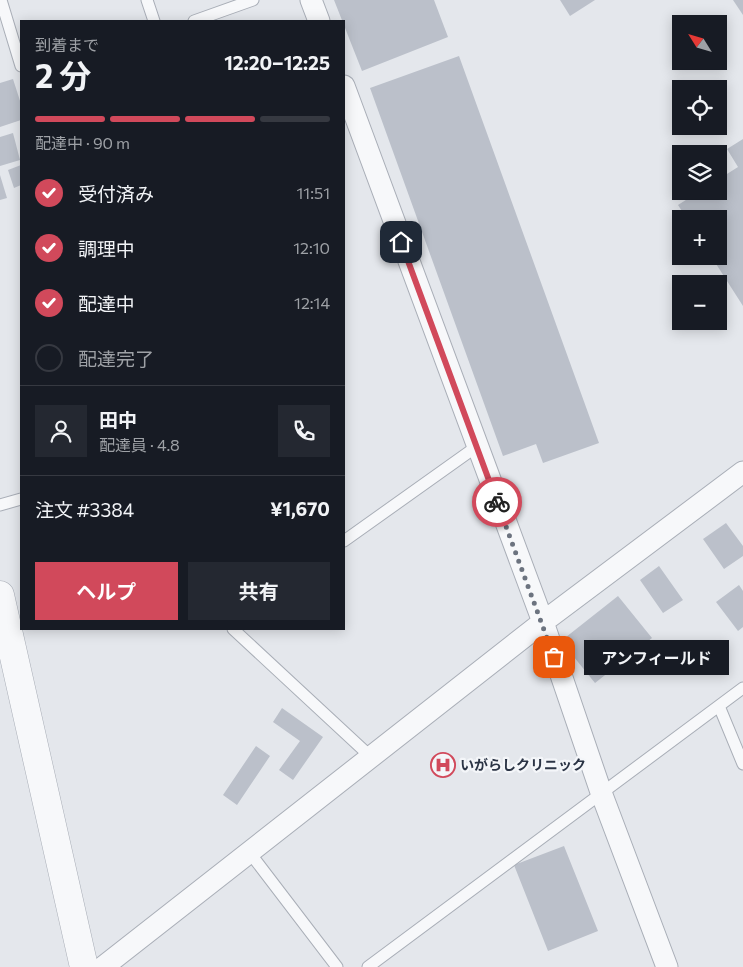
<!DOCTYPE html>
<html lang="ja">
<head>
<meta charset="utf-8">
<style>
  :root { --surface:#171b24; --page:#242831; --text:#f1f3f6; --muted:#9ea1a6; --line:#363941; --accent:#d1495b }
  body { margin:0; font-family:Commissioner,"Noto Sans JP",sans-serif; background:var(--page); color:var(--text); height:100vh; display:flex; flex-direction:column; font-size:19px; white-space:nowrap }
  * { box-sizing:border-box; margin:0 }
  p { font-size:16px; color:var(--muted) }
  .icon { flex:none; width:28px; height:28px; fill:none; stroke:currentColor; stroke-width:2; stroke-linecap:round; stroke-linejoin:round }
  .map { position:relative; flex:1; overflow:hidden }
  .drawer { position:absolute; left:20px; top:20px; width:325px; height:610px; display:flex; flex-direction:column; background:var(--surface); border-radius:0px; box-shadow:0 2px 12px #0003 }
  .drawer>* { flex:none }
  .needle { width:32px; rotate:307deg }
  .buttons { position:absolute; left:672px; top:15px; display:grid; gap:10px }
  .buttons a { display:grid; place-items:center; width:55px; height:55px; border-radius:0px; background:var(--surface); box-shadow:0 2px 12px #0003; font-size:25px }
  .pin { position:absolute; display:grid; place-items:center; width:42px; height:42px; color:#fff; margin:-21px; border-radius:10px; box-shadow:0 2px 8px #0006 }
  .courier { position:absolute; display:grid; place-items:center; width:50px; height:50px; margin:-25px; border:4px solid #d1495b; border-radius:50%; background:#fff; color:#222; box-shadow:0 1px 6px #0007 }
  .bubble { position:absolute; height:35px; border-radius:0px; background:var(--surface); box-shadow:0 2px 12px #0003; font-size:16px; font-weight:700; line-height:35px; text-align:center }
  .headline em { font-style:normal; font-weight:700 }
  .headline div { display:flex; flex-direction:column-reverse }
  .headline { display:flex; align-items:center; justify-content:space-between; height:85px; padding:0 15px }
  h1 { font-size:32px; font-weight:700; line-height:38px }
  .bar { display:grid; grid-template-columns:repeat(4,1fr); gap:8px 5px; align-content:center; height:60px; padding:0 15px }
  .bar i { height:6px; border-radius:4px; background:var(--line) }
  .bar .on { background:var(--accent) }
  .bar p { grid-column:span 4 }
  .line { display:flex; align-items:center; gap:12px; padding:0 15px; border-top:1px solid var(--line) }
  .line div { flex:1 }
  .round { display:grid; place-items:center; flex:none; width:52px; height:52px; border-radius:0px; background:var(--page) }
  ol { padding:0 15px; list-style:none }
  li { display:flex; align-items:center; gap:15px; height:55px }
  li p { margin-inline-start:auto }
  li .icon { padding:5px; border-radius:50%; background:var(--accent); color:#fff; stroke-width:4 }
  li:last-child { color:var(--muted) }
  li i { width:28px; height:28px; border:2px solid var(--line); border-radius:50% }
  .action { display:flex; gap:10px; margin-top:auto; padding:10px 15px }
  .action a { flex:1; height:58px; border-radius:0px; background:var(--accent); color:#fff; font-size:20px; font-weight:700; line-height:58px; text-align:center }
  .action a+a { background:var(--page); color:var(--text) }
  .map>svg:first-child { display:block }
  .building { fill:#bbc0ca }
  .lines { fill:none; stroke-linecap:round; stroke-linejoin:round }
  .service-casing { stroke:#a9aeb7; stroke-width:13 }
  .minor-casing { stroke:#a9aeb7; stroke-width:23 }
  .tertiary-casing { stroke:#a9aeb7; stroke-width:29 }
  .service { stroke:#f7f8fa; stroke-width:11 }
  .minor { stroke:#f7f8fa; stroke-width:21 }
  .tertiary { stroke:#f7f8fa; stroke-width:28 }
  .done { stroke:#6c737f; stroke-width:5; stroke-dasharray:0 9 }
  .route { stroke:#d1495b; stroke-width:6 }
  .labels { text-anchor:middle; stroke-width:4.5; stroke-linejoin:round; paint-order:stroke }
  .poi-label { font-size:14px; font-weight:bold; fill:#2b3445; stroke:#f4f6f9; text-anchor:start }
</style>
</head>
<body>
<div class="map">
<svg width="743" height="967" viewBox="0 0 743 967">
  <rect width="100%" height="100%" fill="#e4e7ec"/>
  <path class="building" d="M334,0H434L448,37L362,71Z
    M560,0H595L570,16Z
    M733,0H743V15Z
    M459,56L599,443L543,463L536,444L503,456L370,88Z
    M13,79L21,104V120L0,127V83Z
    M13,133L20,160L0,166V137Z
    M743,139V306L711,256H719V219H687L678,205L700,191H719V179L738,167L727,149Z
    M21,165V185L14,188L8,170Z
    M0,175L7,198L0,200Z
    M726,523L743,546V556L724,569L703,539Z
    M659,566L683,600L663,613L640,580Z
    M739,585L743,591V627L738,631L716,602Z
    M618,596L652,638L595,683L561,641Z
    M282,708L323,737L293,780L279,770L300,741L273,722Z
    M256,746L270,756L237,805L223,795Z
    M564,846L598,931L548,951L514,865Z"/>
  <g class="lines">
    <defs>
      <path id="service" d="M1,0L21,66
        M147,0L154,21
        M194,21L253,0
        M0,505L21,499
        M344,541L476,447
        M233,629L371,757
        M719,706L743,764
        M250,853L337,967
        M368,967L743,688"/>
      <path id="minor" d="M311,0L319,21
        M344,86L543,622L602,795L667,967
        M103,967L543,622L743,472"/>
      <path id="tertiary" d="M0,595L84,967"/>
    </defs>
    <use href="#service" class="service-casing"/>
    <use href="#minor" class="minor-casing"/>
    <use href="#tertiary" class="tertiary-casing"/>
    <use href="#service" class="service"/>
    <use href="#minor" class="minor"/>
    <use href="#tertiary" class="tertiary"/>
  </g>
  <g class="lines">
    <path class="done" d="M497,502L554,657"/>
    <path class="route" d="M401,242L497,502"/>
  </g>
  <defs>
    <symbol id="hospital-ring" viewBox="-11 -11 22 22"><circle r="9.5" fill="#f4f6f9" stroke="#d1495b" stroke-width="1.5"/><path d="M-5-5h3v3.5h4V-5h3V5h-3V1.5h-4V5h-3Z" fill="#d1495b"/></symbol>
  </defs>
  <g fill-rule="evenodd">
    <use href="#hospital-ring" x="429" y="751" width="28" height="28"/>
  </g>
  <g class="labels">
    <g class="poi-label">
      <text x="460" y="770">いがらしクリニック</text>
    </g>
  </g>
</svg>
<div class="buttons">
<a><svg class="needle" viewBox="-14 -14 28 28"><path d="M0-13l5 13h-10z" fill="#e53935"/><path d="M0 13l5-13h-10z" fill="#9ea1a6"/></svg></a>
<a><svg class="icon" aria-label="locate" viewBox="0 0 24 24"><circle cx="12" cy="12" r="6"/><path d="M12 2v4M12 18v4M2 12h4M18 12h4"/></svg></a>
<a><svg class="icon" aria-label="layers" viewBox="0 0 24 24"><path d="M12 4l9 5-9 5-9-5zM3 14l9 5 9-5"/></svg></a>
<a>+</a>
<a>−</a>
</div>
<div class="pin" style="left:554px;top:657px;background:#ea580c"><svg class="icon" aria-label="bag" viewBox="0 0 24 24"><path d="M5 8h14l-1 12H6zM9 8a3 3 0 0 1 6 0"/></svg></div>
<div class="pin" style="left:401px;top:242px;background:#1f2937"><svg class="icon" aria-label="home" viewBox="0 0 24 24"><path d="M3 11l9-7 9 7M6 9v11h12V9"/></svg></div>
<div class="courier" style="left:497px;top:502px"><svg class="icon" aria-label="bike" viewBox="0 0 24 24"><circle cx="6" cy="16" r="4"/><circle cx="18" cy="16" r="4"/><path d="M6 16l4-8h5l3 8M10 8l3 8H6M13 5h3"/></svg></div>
<div class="bubble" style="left:584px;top:640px;width:145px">アンフィールド</div>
<section class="drawer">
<div class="headline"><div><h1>2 分</h1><p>到着まで</p></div><em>12:20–12:25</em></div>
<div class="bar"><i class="on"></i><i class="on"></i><i class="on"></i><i></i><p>配達中 · 90 m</p></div>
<ol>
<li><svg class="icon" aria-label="check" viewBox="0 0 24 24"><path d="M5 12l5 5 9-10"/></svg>受付済み<p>11:51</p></li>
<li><svg class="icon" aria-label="check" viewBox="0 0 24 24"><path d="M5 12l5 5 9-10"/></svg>調理中<p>12:10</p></li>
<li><svg class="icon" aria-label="check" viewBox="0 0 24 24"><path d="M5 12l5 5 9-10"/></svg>配達中<p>12:14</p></li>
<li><i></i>配達完了</li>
</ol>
<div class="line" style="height:90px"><a class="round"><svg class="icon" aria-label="person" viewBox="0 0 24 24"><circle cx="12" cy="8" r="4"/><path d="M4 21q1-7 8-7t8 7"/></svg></a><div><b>田中</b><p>配達員 · 4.8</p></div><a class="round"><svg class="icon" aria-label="phone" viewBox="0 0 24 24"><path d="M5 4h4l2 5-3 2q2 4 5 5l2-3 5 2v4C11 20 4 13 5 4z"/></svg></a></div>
<div class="line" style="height:65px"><div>注文 #3384</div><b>¥1,670</b></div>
<div class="action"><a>ヘルプ</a><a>共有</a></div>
</section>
</div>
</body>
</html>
